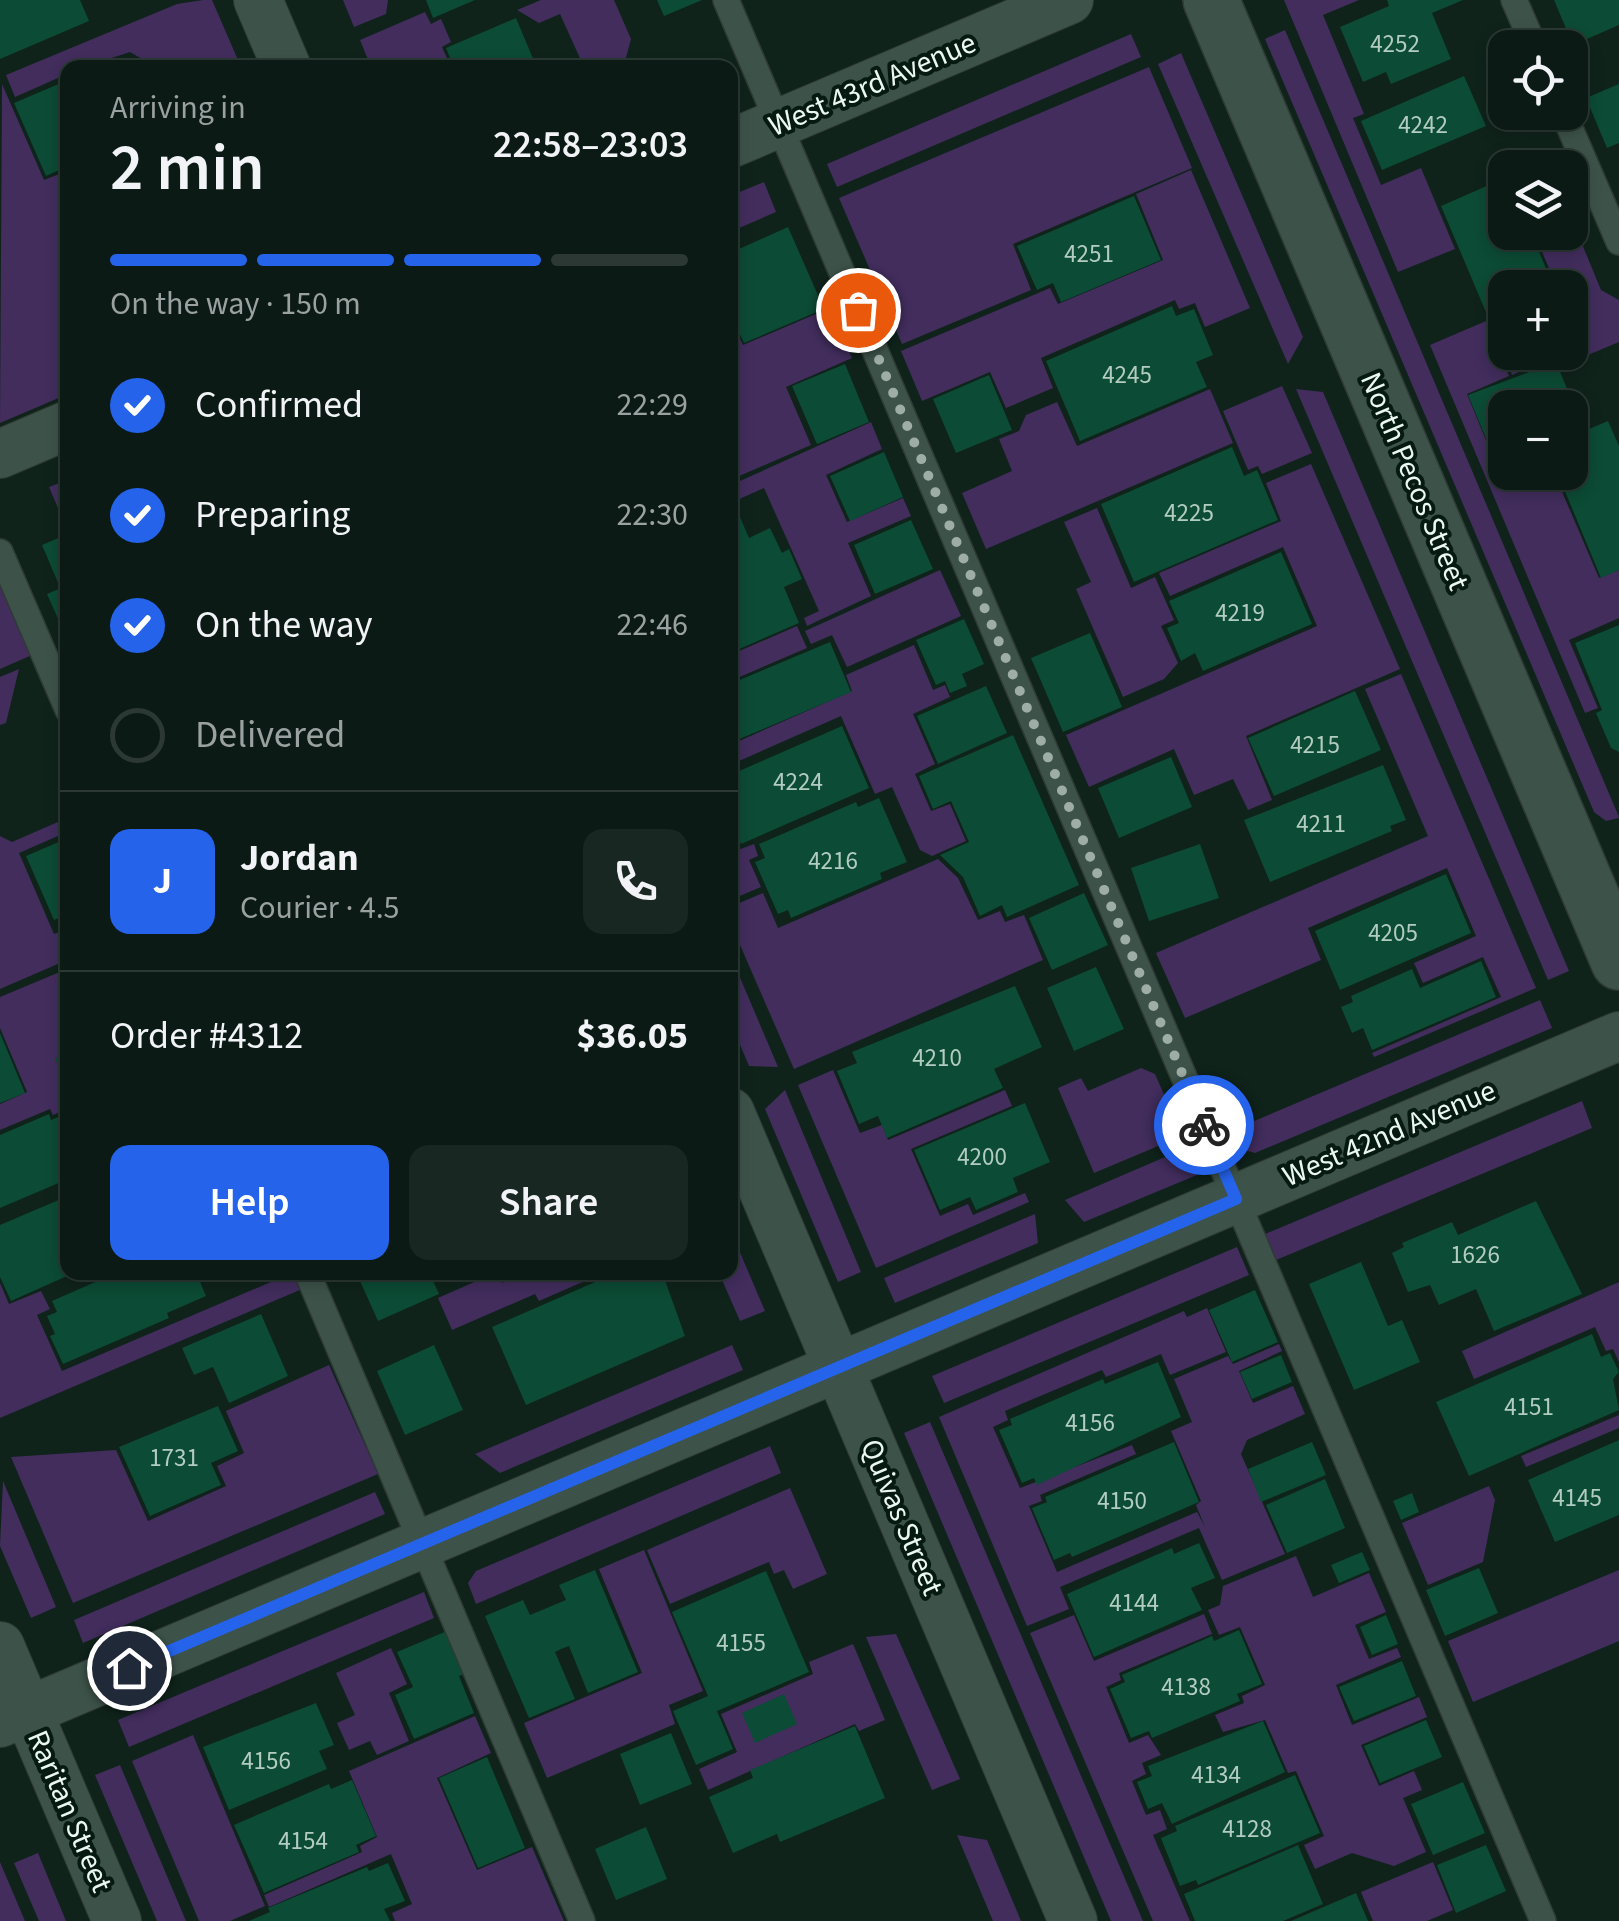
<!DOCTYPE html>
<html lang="en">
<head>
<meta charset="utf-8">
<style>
  :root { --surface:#0b1a14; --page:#192722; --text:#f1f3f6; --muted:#9aa1a0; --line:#2b3834; --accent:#2563eb }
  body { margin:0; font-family:"Source Sans 3",sans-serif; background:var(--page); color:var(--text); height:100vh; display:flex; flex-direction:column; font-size:38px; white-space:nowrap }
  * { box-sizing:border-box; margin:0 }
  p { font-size:32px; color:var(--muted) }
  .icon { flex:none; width:55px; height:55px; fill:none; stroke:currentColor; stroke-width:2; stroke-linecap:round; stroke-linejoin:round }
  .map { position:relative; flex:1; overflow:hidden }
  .side { position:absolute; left:60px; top:60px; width:678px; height:1220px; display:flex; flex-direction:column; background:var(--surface); border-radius:20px; box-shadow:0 5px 15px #0003,0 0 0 2px var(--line) }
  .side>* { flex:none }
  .controls { position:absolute; left:1488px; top:30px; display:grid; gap:20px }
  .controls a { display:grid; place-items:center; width:100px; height:100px; border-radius:20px; background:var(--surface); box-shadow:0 5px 15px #0003,0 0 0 2px var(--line); font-size:50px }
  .pin { position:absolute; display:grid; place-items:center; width:85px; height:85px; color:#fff; margin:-42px; border:5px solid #fff; border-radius:50%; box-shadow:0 2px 10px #0007 }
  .courier { position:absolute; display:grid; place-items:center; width:100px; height:100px; margin:-50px; border:8px solid #2563eb; border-radius:50%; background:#fff; color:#222; box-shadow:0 2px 12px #0007 }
  .overview em { font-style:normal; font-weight:600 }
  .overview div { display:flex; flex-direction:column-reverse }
  .overview { display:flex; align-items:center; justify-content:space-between; height:170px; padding:0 50px }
  h1 { font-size:65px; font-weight:600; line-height:75px }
  .bar { display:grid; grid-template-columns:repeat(4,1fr); gap:15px 10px; align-content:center; height:120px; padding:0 50px }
  .bar i { height:12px; border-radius:8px; background:var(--line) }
  .bar .on { background:var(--accent) }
  .bar p { grid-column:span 4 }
  .line { display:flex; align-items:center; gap:25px; padding:0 50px; border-top:2px solid var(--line) }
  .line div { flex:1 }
  .round { display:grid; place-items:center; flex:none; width:105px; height:105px; border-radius:20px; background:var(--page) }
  ol { padding:0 50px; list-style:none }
  li { display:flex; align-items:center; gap:30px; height:110px }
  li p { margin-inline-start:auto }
  li .icon { padding:10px; border-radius:50%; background:var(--accent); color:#fff; stroke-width:4 }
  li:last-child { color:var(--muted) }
  li i { width:55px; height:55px; border:5px solid var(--line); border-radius:50% }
  .action { display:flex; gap:20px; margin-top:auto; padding:20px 50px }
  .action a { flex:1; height:115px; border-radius:20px; background:var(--accent); color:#fff; font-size:40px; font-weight:600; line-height:115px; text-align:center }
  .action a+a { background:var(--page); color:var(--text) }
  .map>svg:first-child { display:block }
  .green { fill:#422d5d }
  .building { fill:#0c4b35 }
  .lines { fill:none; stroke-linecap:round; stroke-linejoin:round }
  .lane-casing { stroke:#2f3b35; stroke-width:28 }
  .street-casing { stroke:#2f3b35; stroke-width:50 }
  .secondary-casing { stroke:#2f3b35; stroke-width:58 }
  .lane { stroke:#3d5349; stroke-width:25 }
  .street { stroke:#3d5349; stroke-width:48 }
  .secondary { stroke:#3d5349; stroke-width:55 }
  .done { stroke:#9eada6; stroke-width:10; stroke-dasharray:0 18 }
  .route { stroke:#2563eb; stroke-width:12 }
  .labels { text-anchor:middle; stroke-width:8; stroke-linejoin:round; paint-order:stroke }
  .number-label { font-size:25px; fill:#b3ccc2 }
  .street-label { font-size:30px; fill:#ebf7f1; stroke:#061a12 }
</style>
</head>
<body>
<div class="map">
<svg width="1619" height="1921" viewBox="0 0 1619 1921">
  <rect width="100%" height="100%" fill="#0f231b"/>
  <path class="green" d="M203,0H212L241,67H156L130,52L84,67L68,68L67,74L15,97L6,75L177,4Z
    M343,0H388L386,14L354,27Z
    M541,0H614L631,39L624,65L584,67L560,14L539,23L517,10Z
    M1284,0H1359L1323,15L1364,114L1353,118L1381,185L1421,168L1455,249L1398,272Z
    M425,12L431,24L441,19L451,42L442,47L451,67H371L360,40Z
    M1285,30L1619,817V818L1606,821L1594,812L1265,39Z
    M1131,34L1141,57L837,187L827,164Z
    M1181,53L1303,337L1288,364L1158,64Z
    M1149,67L1192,168L1013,244L1031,290L902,344L839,198Z
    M2,84L44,180L67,171L68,394L0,423Z
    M1191,170L1250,308L1205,327L1195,303L1179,309L1175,300L1041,358L1053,388L1006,408L990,372L922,401L901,351L1050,288L1058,304L1163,260L1136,194Z
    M764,182L776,212L730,232V196Z
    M1570,215L1601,290L1619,300V342L1559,367L1554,357L1512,375L1509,367L1544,353L1570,352V342L1578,338L1570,317V288L1557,287L1534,233L1570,232Z
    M830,308L852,358L786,387L811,445L730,480V317L743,345Z
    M1486,321L1509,376L1467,394L1492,455L1505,450V472L1554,473L1599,578L1619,570V618L1569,640L1598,708L1585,713L1430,345Z
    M1282,386L1312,453L1262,474L1258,466L1248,470L1223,411Z
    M1210,389L1233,443L986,549L962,493L1012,471L999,439L1019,431L1026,415L1057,402L1077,446Z
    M1296,389L1323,392L1569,971L1548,980Z
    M871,422L882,449L826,475L847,522L903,498L911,516L848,543L871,596L807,626L804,618L819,611L764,488L737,500L731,485Z
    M1311,464L1400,669L1246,736L1272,800L1248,810L1233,779L1194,795L1174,749L1089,787L1066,735L1317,626L1283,547L1170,596L1159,573L1281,521L1266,483Z
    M67,480V512L61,515L49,487Z
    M1097,508L1131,588L1155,577L1174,620L1161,626L1178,663L1164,679L1123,697L1076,589L1091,582L1064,522Z
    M940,570L961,616L847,667L832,635L811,644L805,631Z
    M0,580L32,655L0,669Z
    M797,626L807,648L730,681V655Z
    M914,645L933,690L945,685L950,697L913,714L935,764L915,774L931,811L950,804L966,841L932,856L920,850L892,787L875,794L841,716L730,765V745L852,691L846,675Z
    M19,669L6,723L0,725V677Z
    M1401,674L1536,988L1374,1057L1372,1053L1501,997L1483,957L1423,983L1414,963L1476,936L1447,868L1308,928L1321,960L1185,1018L1156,953L1428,836L1365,689Z
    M67,818V832L19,853L54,934L67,929V960L0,989V836L12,842Z
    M730,833L738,850L754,844L758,856L749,860L761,887L730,900Z
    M938,859L958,878L978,920L1000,911L1005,922L1024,915L1043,960L794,1069L730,922V907L763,893L778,928Z
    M730,954L778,1067L749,1066L730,1021Z
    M67,969V1109L53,1115L50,1109L0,1130V1104L27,1092L0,1028V997Z
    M1540,1000L1552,1028L1255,1153L1241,1149L1233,1130Z
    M1141,1068L1155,1074L1182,1136L1094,1173L1058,1088L1081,1078L1088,1091Z
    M833,1070L860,1133L882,1125L888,1140L1005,1090L1012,1106L911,1149L940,1216L968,1204L973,1215L1025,1193L1029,1202L876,1268L798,1085Z
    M785,1090L861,1272L838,1282L765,1109Z
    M1582,1101L1592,1128L1276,1260L1265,1234Z
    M1193,1145L1201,1163L1197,1175L1084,1222L1065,1200Z
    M1035,1214L1038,1243L895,1303L884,1278Z
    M730,1229L765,1311L740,1321L719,1273L730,1272Z
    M1237,1247L1249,1275L944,1403L932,1376Z
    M497,1272L502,1283L524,1273L531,1279L546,1273H603L539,1301L535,1294L452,1330L438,1298Z
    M292,1273L302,1289L0,1418V1283L9,1304L41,1291L50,1309L37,1315L62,1371Z
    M1619,1282V1362L1613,1349L1606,1351L1595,1327L1474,1379L1462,1351Z
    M1207,1308L1226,1352L1170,1375L1161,1354L1106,1377L1102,1370L1005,1411L1008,1420L993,1427L1020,1488L1132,1445L1136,1454L1040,1495L1042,1501L1029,1506L1057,1572L1197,1512L1205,1527L1196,1505L1201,1501L1171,1431L1192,1422L1174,1379L1228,1356L1233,1364L1279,1344L1282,1351L1239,1371L1253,1403L1293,1386L1305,1414L1247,1440L1241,1454L1285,1554L1222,1580L1199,1528L1060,1587L1069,1609L1027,1626L939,1417L1184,1311L1187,1317Z
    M732,1345L743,1370L500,1473L475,1454Z
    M329,1365L378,1474L73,1603L11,1457L116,1450L148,1521L226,1486L217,1466L244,1453L226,1411Z
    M1619,1415V1428L1526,1467L1521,1456Z
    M930,1422L1143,1921H1111L904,1433Z
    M770,1446L781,1473L476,1604L468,1583L476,1571Z
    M3,1481L56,1607L31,1618L0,1546Z
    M1489,1486L1495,1500L1483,1562L1428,1585L1402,1523Z
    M790,1488L827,1574L793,1589L784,1570L774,1574L769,1562L670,1604L647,1550Z
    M375,1492L385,1514L83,1643L74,1620Z
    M644,1550L703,1691L669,1705L675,1724L547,1778L524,1723L642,1673L599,1569Z
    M1296,1556L1313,1597L1369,1573L1386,1612L1355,1625L1369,1659L1397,1648L1401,1657L1336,1685L1352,1725L1419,1697L1427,1717L1361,1745L1379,1786L1414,1771L1422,1790L1403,1798L1426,1852L1394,1866L1352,1853L1315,1869L1304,1845L1324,1836L1296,1771L1288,1773L1265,1720L1223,1732L1215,1715L1244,1703L1242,1696L1265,1685L1240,1627L1219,1635L1208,1610L1220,1605L1223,1586Z
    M1619,1570V1641L1473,1702L1448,1641Z
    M424,1592L434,1618L129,1747L118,1720Z
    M1204,1614L1212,1634L1119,1673L1121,1680L1106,1687L1129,1743L1148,1735L1161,1755L1142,1763L1146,1774L1132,1781L1146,1815L1160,1810L1167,1829L1153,1835L1190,1921H1153L1030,1633L1074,1615L1094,1661Z
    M896,1634L960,1779L932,1790L866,1637Z
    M853,1644L885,1720L859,1731L855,1724L708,1790L699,1769L737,1752L721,1714L813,1674L809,1662Z
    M391,1648L407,1684L389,1693L409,1741L377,1755L370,1741L349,1750L337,1723L355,1715L336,1673Z
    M475,1716L491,1753L437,1778L477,1870L532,1847L564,1921H395L392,1913L412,1904L391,1854L269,1907L264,1895L362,1852L360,1846L377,1837L349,1771Z
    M193,1735L265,1906L230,1921H199L132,1761Z
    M120,1765L186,1921H157L95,1775Z
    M957,1835L987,1840L1021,1921H993Z
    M38,1853L66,1921H39L14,1863Z
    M0,1862L25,1921H0Z
    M1433,1862L1453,1910L1427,1921H1373L1361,1892Z"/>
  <path class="building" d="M0,0H80L89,21L0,59Z
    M426,0H475L433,18Z
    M657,0H702L664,16Z
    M1387,0H1463L1432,13L1451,59L1391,84L1386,72L1363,82L1340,27L1389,6Z
    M1554,0H1619V25L1573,45Z
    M516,18L537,68H454L446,48Z
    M111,61L114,67L128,61L131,67H96Z
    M1464,76L1486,126L1382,170L1361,121Z
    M68,80V166L46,176L14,103Z
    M1619,84V143L1607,148L1586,98Z
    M1505,178V232H1531L1554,288H1505V352L1534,353L1508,364L1441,206Z
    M1134,196L1161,260L1061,302L1053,283L1037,290L1017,246Z
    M788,227L824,309L744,343L730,312V253Z
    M1172,306L1176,316L1194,309L1213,355L1196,362L1207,387L1080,441L1046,361Z
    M1556,362L1577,413L1570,416V408H1505V448L1492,453L1468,395Z
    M845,364L869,422L817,444L792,386Z
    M989,375L1012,430L956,453L933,399Z
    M1608,421L1619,446V570L1601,578L1557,472H1570V437Z
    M1232,447L1244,476L1257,470L1278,520L1134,582L1101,504Z
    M884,452L903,497L850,521L830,476Z
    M730,494L749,538L770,528L782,553L789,549L802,579L784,587L799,623L730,653Z
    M911,520L933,569L875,594L854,545Z
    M68,534V581L59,585L42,545Z
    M1281,552L1312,624L1203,671L1195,653L1181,661L1167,628L1179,623L1169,601Z
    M68,585V641L47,594Z
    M964,619L984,664L962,674L967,686L950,693L945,681L936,685L916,640Z
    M1619,625V752L1611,748L1596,713L1602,710L1575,643Z
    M1090,633L1122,707L1063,732L1031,658Z
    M830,642L851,692L730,743V684Z
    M986,686L1007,733L938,764L917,716Z
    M1355,691L1381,750L1274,796L1248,738Z
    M842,726L869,788L741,844L730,820V775Z
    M1013,735L1079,885L1007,917L1002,905L980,916L963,877L940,855L969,842L951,801L933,809L919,776Z
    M1171,757L1192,807L1119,838L1098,788Z
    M1383,765L1406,820L1390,826L1392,831L1270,882L1244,820Z
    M879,798L907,862L880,873L882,879L791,918L788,910L778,914L755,862L765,858L759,844L856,802L858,807Z
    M68,838V914L54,920L26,856Z
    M1200,844L1219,898L1149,921L1131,868Z
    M1446,874L1471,933L1340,990L1315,931Z
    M1084,893L1108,945L1052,970L1029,918Z
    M1481,961L1496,997L1372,1050L1363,1028L1352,1033L1341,1007L1353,1002L1351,996L1412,969L1420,988Z
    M1096,967L1124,1029L1074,1051L1047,988Z
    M1015,986L1042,1047L994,1069L1003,1088L887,1138L878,1116L859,1124L837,1071L857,1063L852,1052Z
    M0,1033L25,1093L0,1103Z
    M68,1053V1073L62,1076L55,1058Z
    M1025,1103L1050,1162L1013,1178L1018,1192L976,1210L970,1197L940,1210L914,1150Z
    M68,1113V1179L0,1208V1135L49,1114L51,1120Z
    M68,1196V1272H76L11,1301L0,1277V1225Z
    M1536,1201L1582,1294L1494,1331L1476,1289L1439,1305L1430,1285L1408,1292L1392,1253L1404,1247L1402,1243L1452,1222L1458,1235Z
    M1361,1262L1388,1326L1402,1320L1420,1362L1354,1390L1309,1284Z
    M118,1272H196L206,1296L167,1313L169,1318L63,1364L50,1336L55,1334L47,1316L57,1312L52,1301Z
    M356,1272H429L439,1294L378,1321Z
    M618,1272H662L685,1336L526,1405L492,1327Z
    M1255,1290L1278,1342L1232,1362L1209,1310Z
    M261,1314L288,1376L229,1403L213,1367L194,1375L182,1348Z
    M1592,1334L1601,1357L1610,1353L1619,1372L1613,1379L1619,1410L1469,1476L1436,1402Z
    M434,1345L463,1410L405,1435L377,1371Z
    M1281,1355L1292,1382L1252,1399L1240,1372Z
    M1158,1362L1181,1417L1037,1485L1034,1478L1022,1483L999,1430L1012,1425L1010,1419L1103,1379L1105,1384Z
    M218,1406L238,1451L211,1463L221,1485L150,1516L119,1447Z
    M1619,1440V1515L1555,1542L1528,1480Z
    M1174,1442L1199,1502L1072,1557L1070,1553L1054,1560L1032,1508L1047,1502L1045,1497Z
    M1312,1442L1326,1475L1261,1502L1248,1469Z
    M1325,1479L1345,1528L1287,1553L1266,1505Z
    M1412,1493L1419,1512L1401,1520L1393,1501Z
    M1199,1543L1215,1578L1191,1588L1202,1610L1094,1657L1067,1594L1172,1548L1174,1554Z
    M1362,1552L1370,1570L1339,1583L1331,1565Z
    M1479,1568L1498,1613L1445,1636L1426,1590Z
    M595,1570L638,1672L588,1693L569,1646L561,1649L555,1652L575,1699L529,1718L485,1616L523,1600L530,1615L566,1600L559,1585Z
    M766,1571L809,1672L717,1711L733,1749L696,1765L673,1711L708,1696L672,1612Z
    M1386,1615L1398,1644L1372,1655L1360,1627Z
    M1239,1630L1262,1684L1237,1694L1240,1701L1152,1738L1149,1731L1131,1738L1110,1689L1125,1682L1122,1675L1212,1636L1214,1641Z
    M447,1631L465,1674L459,1676L474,1713L414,1739L395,1695L413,1687L397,1652Z
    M1402,1661L1416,1696L1354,1721L1339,1687Z
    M784,1694L797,1724L755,1743L742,1713Z
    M316,1703L334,1745L319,1751L327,1769L229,1810L203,1747Z
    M1426,1720L1442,1757L1380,1783L1364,1746Z
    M1263,1721L1285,1772L1172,1824L1162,1803L1148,1809L1137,1782L1152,1776L1148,1766Z
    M855,1726L885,1798L780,1842L777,1834L733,1853L709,1797L753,1778L750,1770Z
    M671,1733L692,1784L640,1805L620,1754Z
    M487,1757L525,1848L478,1868L439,1778Z
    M1295,1775L1320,1833L1198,1885L1196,1880L1180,1886L1161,1838L1177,1831L1175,1826Z
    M352,1780L376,1836L356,1845L359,1852L264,1893L234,1825L329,1784L331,1789Z
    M1463,1782L1485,1833L1433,1855L1411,1804Z
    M646,1827L667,1879L616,1900L595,1849Z
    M1298,1845L1323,1904L1283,1921H1195L1184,1894Z
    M1486,1845L1506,1891L1456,1913L1437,1865Z
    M388,1863L405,1901L384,1909L390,1921H249L270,1912L268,1908L367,1867L369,1871Z
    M1356,1893L1368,1921H1291Z"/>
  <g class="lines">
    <defs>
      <path id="lane" d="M726,0L1543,1921
        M1514,0L1535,48
        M1563,112L1619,242
        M0,552L68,710
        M307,1272L582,1921"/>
      <path id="street" d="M258,0L287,68
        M730,144L1069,0
        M0,454L68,425
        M730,1112L1073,1921
        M0,1646L117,1921
        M0,1723L1619,1036"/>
      <path id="secondary" d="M1211,0L1619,962"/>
    </defs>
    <use href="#lane" class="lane-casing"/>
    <use href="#street" class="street-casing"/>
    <use href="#secondary" class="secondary-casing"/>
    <use href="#lane" class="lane"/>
    <use href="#street" class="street"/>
    <use href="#secondary" class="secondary"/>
  </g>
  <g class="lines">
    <path class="done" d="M858,310L1204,1125"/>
    <path class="route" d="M129,1668L1236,1199L1204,1125"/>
  </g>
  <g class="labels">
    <g class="number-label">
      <text x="1395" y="52">4252</text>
      <text x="1423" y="133">4242</text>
      <text x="1089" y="262">4251</text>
      <text x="1127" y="383">4245</text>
      <text x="1189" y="521">4225</text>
      <text x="1240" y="621">4219</text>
      <text x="1315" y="753">4215</text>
      <text x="798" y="790">4224</text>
      <text x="1321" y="832">4211</text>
      <text x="833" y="869">4216</text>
      <text x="1393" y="941">4205</text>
      <text x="937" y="1066">4210</text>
      <text x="982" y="1165">4200</text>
      <text x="1475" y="1263">1626</text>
      <text x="1529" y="1415">4151</text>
      <text x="1090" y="1431">4156</text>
      <text x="174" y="1466">1731</text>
      <text x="1577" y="1506">4145</text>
      <text x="1122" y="1509">4150</text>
      <text x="1134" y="1611">4144</text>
      <text x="741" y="1651">4155</text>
      <text x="1186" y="1695">4138</text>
      <text x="266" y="1769">4156</text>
      <text x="1216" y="1783">4134</text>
      <text x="1247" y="1837">4128</text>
      <text x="303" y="1849">4154</text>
    </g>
    <g class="street-label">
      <text transform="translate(872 84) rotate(-23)" y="10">West 43rd Avenue</text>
      <text transform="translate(1415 481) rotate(67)" y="10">North Pecos Street</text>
      <text transform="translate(1389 1133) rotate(-23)" y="10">West 42nd Avenue</text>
      <text transform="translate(902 1517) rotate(67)" y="10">Quivas Street</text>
      <text transform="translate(70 1811) rotate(67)" y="10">Raritan Street</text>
    </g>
  </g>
</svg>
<div class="controls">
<a><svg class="icon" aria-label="locate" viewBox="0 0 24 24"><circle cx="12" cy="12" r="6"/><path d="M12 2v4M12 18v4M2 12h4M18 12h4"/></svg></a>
<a><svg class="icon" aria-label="layers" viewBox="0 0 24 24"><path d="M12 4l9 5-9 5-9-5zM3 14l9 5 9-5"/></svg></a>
<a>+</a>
<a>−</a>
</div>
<div class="pin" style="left:858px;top:310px;background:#ea580c"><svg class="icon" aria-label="bag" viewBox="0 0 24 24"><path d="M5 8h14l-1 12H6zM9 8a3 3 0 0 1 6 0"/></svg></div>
<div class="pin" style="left:129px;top:1668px;background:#1f2937"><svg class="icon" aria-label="home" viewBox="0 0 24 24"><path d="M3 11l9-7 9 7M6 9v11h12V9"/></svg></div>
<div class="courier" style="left:1204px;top:1125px"><svg class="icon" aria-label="bike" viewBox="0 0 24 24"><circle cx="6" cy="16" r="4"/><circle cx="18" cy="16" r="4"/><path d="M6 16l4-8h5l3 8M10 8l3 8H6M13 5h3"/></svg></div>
<section class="side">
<div class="overview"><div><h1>2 min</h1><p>Arriving in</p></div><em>22:58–23:03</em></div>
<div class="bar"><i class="on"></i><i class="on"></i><i class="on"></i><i></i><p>On the way · 150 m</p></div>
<ol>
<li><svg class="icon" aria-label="check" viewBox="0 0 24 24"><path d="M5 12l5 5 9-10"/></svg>Confirmed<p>22:29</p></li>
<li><svg class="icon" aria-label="check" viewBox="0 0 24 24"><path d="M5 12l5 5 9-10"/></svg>Preparing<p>22:30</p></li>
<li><svg class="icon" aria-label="check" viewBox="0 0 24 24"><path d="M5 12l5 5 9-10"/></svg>On the way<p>22:46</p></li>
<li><i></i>Delivered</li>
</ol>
<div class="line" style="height:180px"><b class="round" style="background:var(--accent);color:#fff">J</b><div><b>Jordan</b><p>Courier · 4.5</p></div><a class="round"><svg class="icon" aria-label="phone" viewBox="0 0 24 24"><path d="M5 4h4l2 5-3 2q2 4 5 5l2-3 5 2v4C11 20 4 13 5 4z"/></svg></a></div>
<div class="line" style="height:130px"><div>Order #4312</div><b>$36.05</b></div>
<div class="action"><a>Help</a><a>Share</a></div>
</section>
</div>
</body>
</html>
